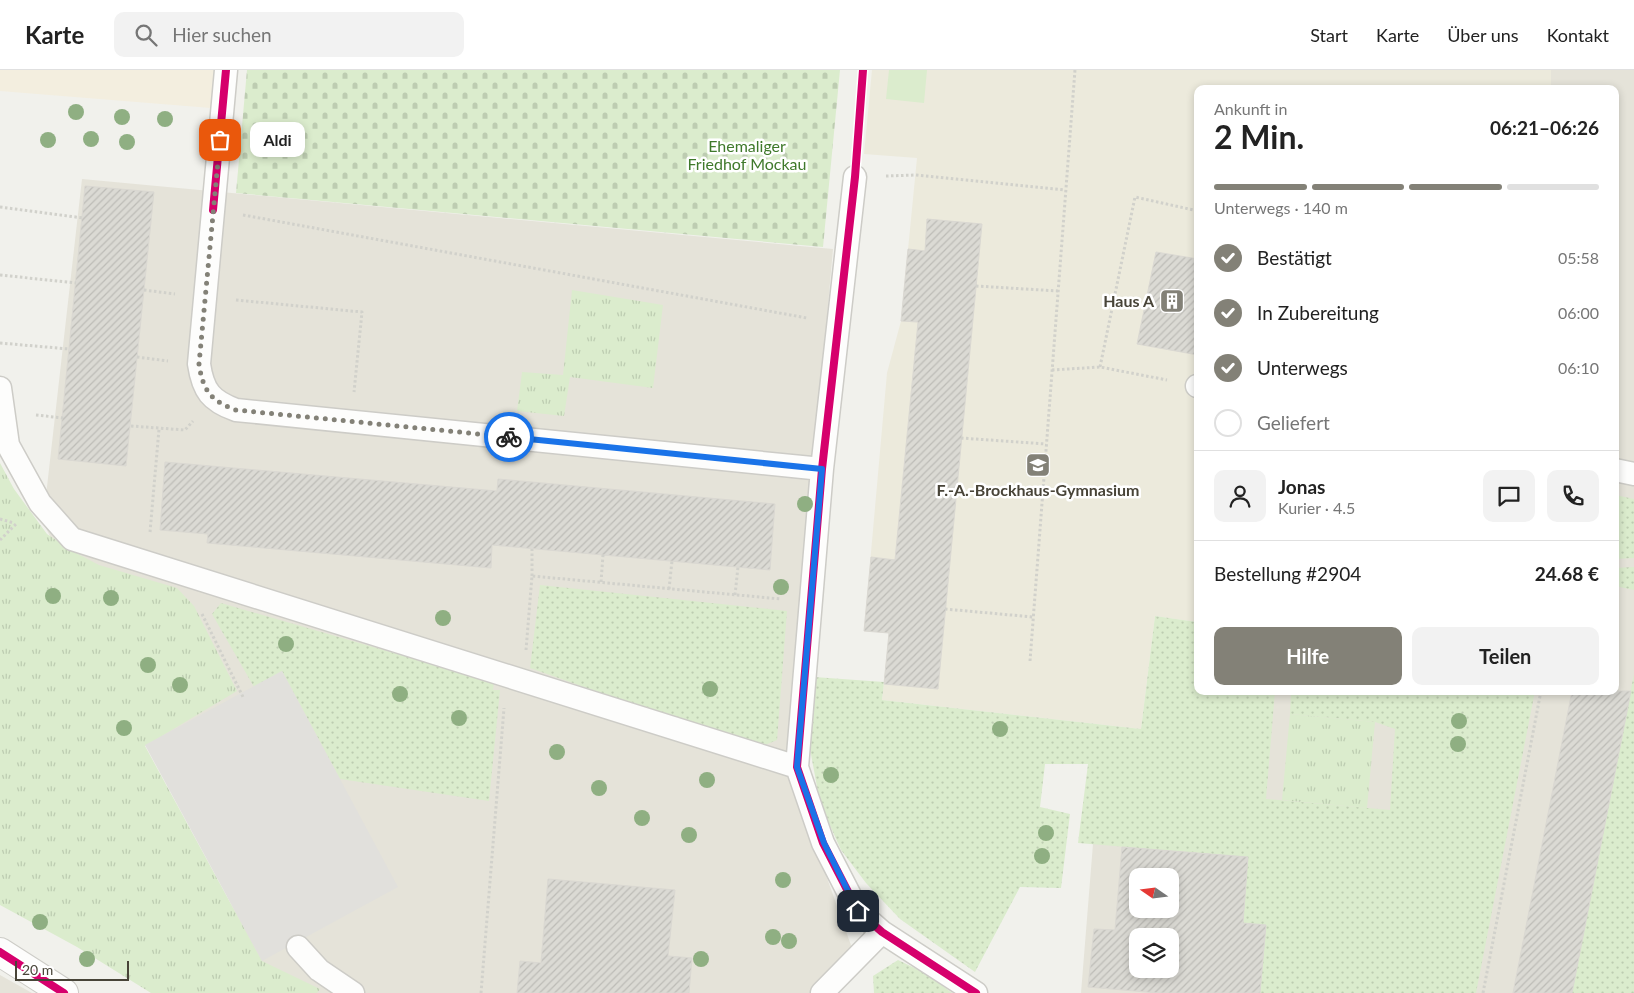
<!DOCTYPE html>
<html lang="de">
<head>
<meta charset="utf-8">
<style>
  :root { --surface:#fff; --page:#f2f2f2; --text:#222; --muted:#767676; --line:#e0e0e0; --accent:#838177 }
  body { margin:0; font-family:Lato,sans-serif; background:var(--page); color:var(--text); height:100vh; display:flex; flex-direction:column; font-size:19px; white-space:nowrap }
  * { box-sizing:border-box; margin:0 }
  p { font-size:16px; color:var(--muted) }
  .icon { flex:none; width:28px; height:28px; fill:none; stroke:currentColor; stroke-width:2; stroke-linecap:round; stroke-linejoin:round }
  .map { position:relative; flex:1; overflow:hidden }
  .side { position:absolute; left:1194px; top:15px; width:425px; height:610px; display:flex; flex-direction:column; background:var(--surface); border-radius:10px; box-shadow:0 2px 8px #0003 }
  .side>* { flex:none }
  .needle { width:32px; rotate:284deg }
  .controls { position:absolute; left:1129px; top:798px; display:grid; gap:10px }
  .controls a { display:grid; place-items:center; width:50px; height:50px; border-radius:10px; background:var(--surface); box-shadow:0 2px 8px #0003; font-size:25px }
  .scale { position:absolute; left:15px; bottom:12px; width:114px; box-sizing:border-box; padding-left:5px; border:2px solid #484438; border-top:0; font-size:14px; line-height:18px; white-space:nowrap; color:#484438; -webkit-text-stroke:4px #fff; paint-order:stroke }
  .pin { position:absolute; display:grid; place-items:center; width:42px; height:42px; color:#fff; margin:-21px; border-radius:10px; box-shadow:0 2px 8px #0006 }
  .courier { position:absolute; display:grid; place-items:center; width:50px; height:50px; margin:-25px; border:4px solid #1a73e8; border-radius:50%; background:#fff; color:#222; box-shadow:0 1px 6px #0007 }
  .bubble { position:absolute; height:35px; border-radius:10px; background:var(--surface); box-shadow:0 2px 8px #0003; font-size:16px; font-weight:700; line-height:35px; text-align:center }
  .head em { font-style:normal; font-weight:700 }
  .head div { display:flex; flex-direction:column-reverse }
  .head { display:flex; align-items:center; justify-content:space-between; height:85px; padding:0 20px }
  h1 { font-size:32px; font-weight:700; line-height:38px }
  .bar { display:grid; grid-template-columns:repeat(4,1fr); gap:8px 5px; align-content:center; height:60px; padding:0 20px }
  .bar i { height:6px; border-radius:4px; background:var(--line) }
  .bar .current { background:var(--accent) }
  .bar p { grid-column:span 4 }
  .line { display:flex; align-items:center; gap:12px; padding:0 20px; border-top:1px solid var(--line) }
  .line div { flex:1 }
  .round { display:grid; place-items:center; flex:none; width:52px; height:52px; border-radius:10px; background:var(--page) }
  ol { padding:0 20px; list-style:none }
  li { display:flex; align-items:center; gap:15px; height:55px }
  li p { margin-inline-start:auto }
  li .icon { padding:5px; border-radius:50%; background:var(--accent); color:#fff; stroke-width:4 }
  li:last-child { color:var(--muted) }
  li i { width:28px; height:28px; border:2px solid var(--line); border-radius:50% }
  .action { display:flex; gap:10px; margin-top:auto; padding:10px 20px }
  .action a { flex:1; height:58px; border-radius:10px; background:var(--accent); color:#fff; font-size:20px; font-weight:700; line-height:58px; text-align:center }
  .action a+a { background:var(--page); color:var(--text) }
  header { display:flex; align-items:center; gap:30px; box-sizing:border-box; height:70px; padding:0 25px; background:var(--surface); border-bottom:1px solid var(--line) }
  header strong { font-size:24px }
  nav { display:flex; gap:28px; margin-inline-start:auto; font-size:18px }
  .search { width:350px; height:45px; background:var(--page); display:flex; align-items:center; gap:12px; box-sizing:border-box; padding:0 18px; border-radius:10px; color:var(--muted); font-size:19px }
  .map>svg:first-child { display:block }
  .residential { fill:#e5e3d9; fill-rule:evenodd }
  .commercial { fill:#f3eedf }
  .education { fill:#eceadc }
  .grass { fill:url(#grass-dots) }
  .cemetery { fill:url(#cemetery-stones) }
  .park { fill:url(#park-tufts) }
  .pitch { fill:#dbeccd }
  .parking { fill:#e1e0dc }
  .building { fill:url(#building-hatch); stroke:#dad8d2; fill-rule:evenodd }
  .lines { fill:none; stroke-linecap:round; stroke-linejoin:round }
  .service-casing { stroke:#cdccc7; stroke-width:25 }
  .tertiary-casing { stroke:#cdccc7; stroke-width:30 }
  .path { stroke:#d1d1cb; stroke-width:3; stroke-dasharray:2.5 2.5; stroke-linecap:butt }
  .service { stroke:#fdfdfc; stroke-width:22 }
  .tertiary { stroke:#fdfdfc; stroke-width:28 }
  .cycleway-casing { stroke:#fff; stroke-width:11 }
  .cycleway { stroke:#d6006c; stroke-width:8 }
  .tree { fill:#8faf82 }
  .done { stroke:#838177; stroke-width:5; stroke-dasharray:0 9 }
  .route { stroke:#1a73e8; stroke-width:6 }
  .labels { text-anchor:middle; stroke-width:5; stroke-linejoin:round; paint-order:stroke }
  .park-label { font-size:16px; fill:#3f792b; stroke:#fff }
  .poi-label { font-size:16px; font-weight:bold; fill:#484438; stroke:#fff; text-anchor:end }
</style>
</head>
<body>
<header>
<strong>Karte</strong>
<div class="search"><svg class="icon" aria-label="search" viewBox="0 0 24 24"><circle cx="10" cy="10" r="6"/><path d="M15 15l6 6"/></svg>Hier suchen</div>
<nav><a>Start</a><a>Karte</a><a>Über uns</a><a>Kontakt</a></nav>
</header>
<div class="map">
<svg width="1634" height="923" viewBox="0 0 1634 923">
  <defs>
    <pattern id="grass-dots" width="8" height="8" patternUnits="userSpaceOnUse" patternTransform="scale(1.25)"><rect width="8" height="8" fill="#dbeccd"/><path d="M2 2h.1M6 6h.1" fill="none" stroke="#bdccb1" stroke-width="1.8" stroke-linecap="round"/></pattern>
    <pattern id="cemetery-stones" width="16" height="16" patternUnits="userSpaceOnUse" patternTransform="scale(1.25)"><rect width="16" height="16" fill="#dbeccd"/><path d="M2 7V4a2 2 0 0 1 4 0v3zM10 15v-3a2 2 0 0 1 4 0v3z" fill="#bdccb1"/></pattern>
    <pattern id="park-tufts" width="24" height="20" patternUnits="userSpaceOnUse" patternTransform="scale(1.25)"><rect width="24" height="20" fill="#dbeccd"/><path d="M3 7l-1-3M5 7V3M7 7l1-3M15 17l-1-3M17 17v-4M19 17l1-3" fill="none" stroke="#bdccb1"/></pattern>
    <pattern id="building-hatch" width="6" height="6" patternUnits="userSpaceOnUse" patternTransform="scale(1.25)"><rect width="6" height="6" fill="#dbdad4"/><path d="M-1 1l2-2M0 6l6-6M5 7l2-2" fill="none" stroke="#bdbcb7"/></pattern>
  </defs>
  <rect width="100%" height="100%" fill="#f1f1ec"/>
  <path class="residential" d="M1551,0H1634V923H1081L1093,774L1141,659L1197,552L1198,621H1615V19H1551ZM1138,806H1170V839H1138ZM1138,866H1170V899H1138Z
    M82,109L833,179L787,696L852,878L814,923H275L43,452Z
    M0,905L32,923H0Z"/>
  <path class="commercial" d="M0,0H215L211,38L0,21Z"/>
  <path class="education" d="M872,0H1551V19H1198L1197,552L1155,546L1141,659L882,630L889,563L864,561L887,303L901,251L917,88L864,84Z"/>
  <path class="grass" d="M1615,425L1634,429V488L1615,489Z
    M1634,497V520L1615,516V498Z
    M540,515L787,541L777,670L758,678L530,598Z
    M221,533L494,612L493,620H500L489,731L340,709L282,601L254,617L212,544Z
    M1155,546L1197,552L1198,621H1275L1266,729L1390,740L1395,659L1375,652L1290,644L1291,621H1535L1476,923H1260L1266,855L1243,853L1248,787L1078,773L1088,694H1045L1040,737L1070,744L1061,818L1020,817L975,902L900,849L866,813L841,780L820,733L808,668L814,607L884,612L882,630L1141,659Z
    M1634,604V923H1571Z
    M898,890L927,904L952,923H874L873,906Z"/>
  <path class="cemetery" d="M247,0H840L823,177L236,123Z"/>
  <path class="park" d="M572,220L663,235L653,318L570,307L564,346L517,341L522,302L563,305Z
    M0,393L14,419L47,464L74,482L99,495L177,518L194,536L237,621L145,676L262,891L320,919L317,923H151L77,877L0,835Z
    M1290,644L1375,652L1367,738L1282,730Z"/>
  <path class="pitch" d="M889,0H927L924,33L886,29Z"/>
  <path class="parking" d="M282,601L398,817L262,891L145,675Z"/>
  <path class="building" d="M85,116L154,122L126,396L58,389Z
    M927,149L982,154L938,619L884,614L889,563L864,561L871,487L895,490L918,252L901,251L908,179L925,181Z
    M1156,182L1198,189V285L1137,274Z
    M165,392L497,421L498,409L775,434L770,500L492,475L491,498L207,473L208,464L160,460Z
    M1572,621H1631L1572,923H1513Z
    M1122,777L1248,787L1243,853L1266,855L1260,923H1158L1088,917L1094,859L1115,860ZM1138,806H1170V839H1138ZM1138,866H1170V899H1138Z
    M548,809L675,820L668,886L692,888L689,923H517L520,891L541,893Z"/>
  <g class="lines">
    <defs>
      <path id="service" d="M226,0L199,294C203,321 211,331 236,340L822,399
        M855,107L822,399L797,697L823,773L858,841L882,862L976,923
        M1197,316H1198
        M0,318L8,375L40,433L72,469L797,697
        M1615,400L1634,404
        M298,877L319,900L353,923
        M822,923L882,862"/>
      <path id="tertiary" d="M0,882L64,923"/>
    </defs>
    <use href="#service" class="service-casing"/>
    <use href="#tertiary" class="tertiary-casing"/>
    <path class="path" d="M886,106L915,105L1065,120
      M0,137L83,148
      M243,145L807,248
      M0,205L76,213
      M976,216L1058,221
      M144,220L175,224
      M236,230L362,242L354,322
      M0,273L69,279
      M137,287L168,291
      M1100,297L1135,127L1198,141
      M1052,300L1100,297L1167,310
      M36,345L63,348
      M131,356L185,360L193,351
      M961,368L1046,374
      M0,449L14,453
      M150,462L159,359
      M0,470L17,453
      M532,506V479
      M601,512L603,485
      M669,519L672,491
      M735,525L738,497
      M945,539L1033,547
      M202,544L243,627
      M526,580L532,506L781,529
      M1030,591L1075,0
      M481,923L504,638
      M1483,923L1541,621"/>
    <use href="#service" class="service"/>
    <use href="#tertiary" class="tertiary"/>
    <defs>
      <path id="cycleway" d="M863,0L855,107L822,399L797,697L823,773L858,841L882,862L976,923
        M213,140L226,0
        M0,882L64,923"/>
    </defs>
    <use href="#cycleway" class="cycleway-casing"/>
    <use href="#cycleway" class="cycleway"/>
  </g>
  <g class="tree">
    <circle cx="76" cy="42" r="8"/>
    <circle cx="122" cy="47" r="8"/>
    <circle cx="165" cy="49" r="8"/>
    <circle cx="91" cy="69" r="8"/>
    <circle cx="48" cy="70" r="8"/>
    <circle cx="127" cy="72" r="8"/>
    <circle cx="805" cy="434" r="8"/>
    <circle cx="781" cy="517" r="8"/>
    <circle cx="53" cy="526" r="8"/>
    <circle cx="111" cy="528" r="8"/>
    <circle cx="443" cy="548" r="8"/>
    <circle cx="286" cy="574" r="8"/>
    <circle cx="148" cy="595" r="8"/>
    <circle cx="180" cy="615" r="8"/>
    <circle cx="710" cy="619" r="8"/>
    <circle cx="400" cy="624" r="8"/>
    <circle cx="459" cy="648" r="8"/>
    <circle cx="1459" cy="651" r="8"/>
    <circle cx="124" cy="658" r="8"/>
    <circle cx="1000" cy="659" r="8"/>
    <circle cx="1458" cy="674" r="8"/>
    <circle cx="557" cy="682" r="8"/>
    <circle cx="831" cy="705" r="8"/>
    <circle cx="707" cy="710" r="8"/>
    <circle cx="599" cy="718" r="8"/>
    <circle cx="642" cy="748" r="8"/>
    <circle cx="1046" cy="763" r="8"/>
    <circle cx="689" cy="765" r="8"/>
    <circle cx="1042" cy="786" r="8"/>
    <circle cx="783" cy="810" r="8"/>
    <circle cx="40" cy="852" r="8"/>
    <circle cx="773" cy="867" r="8"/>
    <circle cx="789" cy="871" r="8"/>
    <circle cx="87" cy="889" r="8"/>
    <circle cx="701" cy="889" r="8"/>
  </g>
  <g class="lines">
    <path class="done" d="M220,70L199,294C203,321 211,331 236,340L509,367"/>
    <path class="route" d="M509,367L822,399L797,697L824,773L858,841"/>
  </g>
  <defs>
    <symbol id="building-square" viewBox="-11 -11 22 22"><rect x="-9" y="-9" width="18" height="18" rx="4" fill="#838177" stroke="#fff"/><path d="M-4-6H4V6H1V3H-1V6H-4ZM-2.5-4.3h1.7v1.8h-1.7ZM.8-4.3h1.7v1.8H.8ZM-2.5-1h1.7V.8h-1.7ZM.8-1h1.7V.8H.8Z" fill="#fff"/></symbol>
    <symbol id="school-square" viewBox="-11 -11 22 22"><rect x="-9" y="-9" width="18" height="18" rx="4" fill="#838177" stroke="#fff"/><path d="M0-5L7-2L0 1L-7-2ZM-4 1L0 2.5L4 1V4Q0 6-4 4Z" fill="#fff"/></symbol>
  </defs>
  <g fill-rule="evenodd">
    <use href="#building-square" x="1158" y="217" width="28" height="28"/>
    <use href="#school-square" x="1024" y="381" width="28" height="28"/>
  </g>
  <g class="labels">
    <g class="park-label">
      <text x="747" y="82">Ehemaliger<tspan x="747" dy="18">Friedhof Mockau</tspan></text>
    </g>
    <g class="poi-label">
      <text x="1154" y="237">Haus A</text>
      <text x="1038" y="426" text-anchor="middle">F.-A.-Brockhaus-Gymnasium</text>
    </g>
  </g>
</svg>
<div class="controls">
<a><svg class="needle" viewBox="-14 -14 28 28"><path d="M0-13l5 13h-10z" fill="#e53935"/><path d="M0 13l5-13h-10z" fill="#767676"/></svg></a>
<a><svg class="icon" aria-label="layers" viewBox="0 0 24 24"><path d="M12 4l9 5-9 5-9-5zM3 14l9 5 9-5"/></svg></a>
</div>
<div class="scale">20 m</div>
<div class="pin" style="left:220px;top:70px;background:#ea580c"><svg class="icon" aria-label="bag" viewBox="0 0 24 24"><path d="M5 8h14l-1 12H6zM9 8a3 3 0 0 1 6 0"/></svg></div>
<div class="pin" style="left:858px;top:841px;background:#1f2937"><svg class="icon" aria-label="home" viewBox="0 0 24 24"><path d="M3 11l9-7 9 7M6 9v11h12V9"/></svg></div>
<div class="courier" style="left:509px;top:367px"><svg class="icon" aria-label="bike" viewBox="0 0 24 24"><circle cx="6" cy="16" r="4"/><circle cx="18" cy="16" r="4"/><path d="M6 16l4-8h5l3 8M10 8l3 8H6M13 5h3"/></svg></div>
<div class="bubble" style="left:250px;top:52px;width:55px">Aldi</div>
<section class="side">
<div class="head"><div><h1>2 Min.</h1><p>Ankunft in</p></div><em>06:21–06:26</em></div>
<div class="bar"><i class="current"></i><i class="current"></i><i class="current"></i><i></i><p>Unterwegs · 140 m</p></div>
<ol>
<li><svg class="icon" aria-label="check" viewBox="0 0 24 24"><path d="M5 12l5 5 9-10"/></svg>Bestätigt<p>05:58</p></li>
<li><svg class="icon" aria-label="check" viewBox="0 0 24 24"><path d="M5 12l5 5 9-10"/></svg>In Zubereitung<p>06:00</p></li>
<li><svg class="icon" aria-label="check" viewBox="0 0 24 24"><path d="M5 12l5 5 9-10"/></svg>Unterwegs<p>06:10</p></li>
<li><i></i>Geliefert</li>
</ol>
<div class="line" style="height:90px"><a class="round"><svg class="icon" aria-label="person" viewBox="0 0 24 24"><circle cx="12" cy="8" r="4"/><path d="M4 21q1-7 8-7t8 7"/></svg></a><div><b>Jonas</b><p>Kurier · 4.5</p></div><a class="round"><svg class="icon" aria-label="chat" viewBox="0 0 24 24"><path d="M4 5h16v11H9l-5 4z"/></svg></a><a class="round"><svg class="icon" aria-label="phone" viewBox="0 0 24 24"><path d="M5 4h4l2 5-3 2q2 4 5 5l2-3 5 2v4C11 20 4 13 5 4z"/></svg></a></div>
<div class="line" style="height:65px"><div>Bestellung #2904</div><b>24.68 €</b></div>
<div class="action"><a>Hilfe</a><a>Teilen</a></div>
</section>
</div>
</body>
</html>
